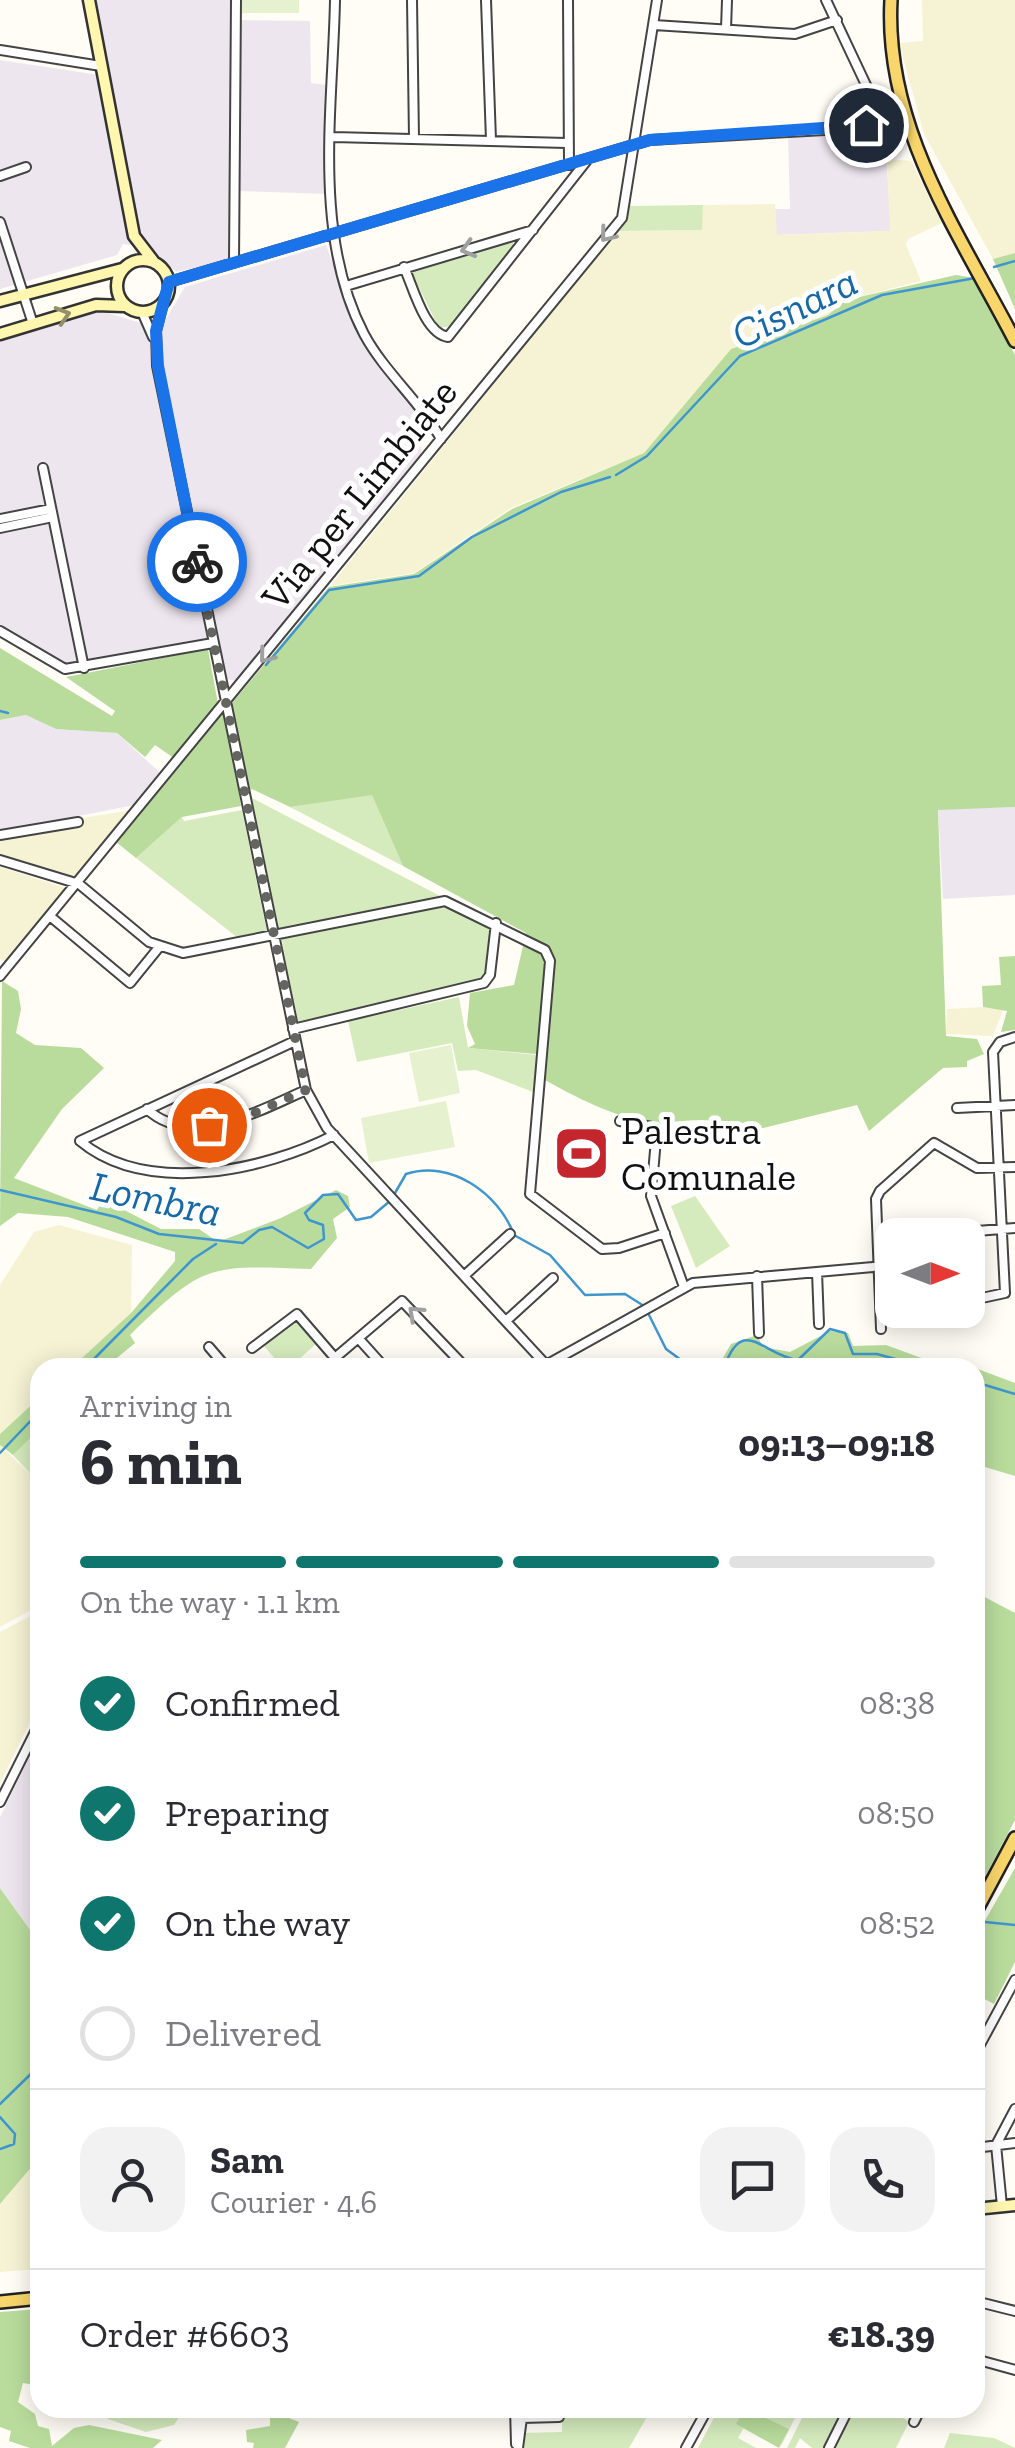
<!DOCTYPE html>
<html lang="en">
<head>
<meta charset="utf-8">
<style>
  :root { --surface:#fff; --page:#f2f2f3; --text:#2b2b33; --muted:#7c7c81; --line:#e1e1e2; --accent:#0f766e }
  body { margin:0; font-family:"Zilla Slab",serif; background:var(--page); color:var(--text); height:100vh; display:flex; flex-direction:column; font-size:38px; white-space:nowrap }
  * { box-sizing:border-box; margin:0 }
  p { font-size:32px; color:var(--muted) }
  .icon { flex:none; width:55px; height:55px; fill:none; stroke:currentColor; stroke-width:2; stroke-linecap:round; stroke-linejoin:round }
  .map { position:relative; flex:1; overflow:hidden }
  .details { position:absolute; left:30px; top:1358px; width:955px; height:1060px; display:flex; flex-direction:column; background:var(--surface); border-radius:30px; box-shadow:0 5px 25px #0003 }
  .details>* { flex:none }
  .needle { width:65px; rotate:90deg }
  .controls { position:absolute; left:875px; top:1218px; display:grid; gap:20px }
  .controls a { display:grid; place-items:center; width:110px; height:110px; border-radius:20px; background:var(--surface); box-shadow:0 5px 25px #0003; font-size:50px }
  .pin { position:absolute; display:grid; place-items:center; width:85px; height:85px; color:#fff; margin:-42px; border:5px solid #fff; border-radius:50%; box-shadow:0 2px 10px #0007 }
  .courier { position:absolute; display:grid; place-items:center; width:100px; height:100px; margin:-50px; border:8px solid #1a73e8; border-radius:50%; background:#fff; color:#222; box-shadow:0 2px 12px #0007 }
  .head em { font-style:normal; font-weight:800 }
  .head div { display:flex; flex-direction:column-reverse }
  .head { display:flex; align-items:center; justify-content:space-between; height:170px; padding:0 50px }
  h1 { font-size:65px; font-weight:800; line-height:75px }
  .bar { display:grid; grid-template-columns:repeat(4,1fr); gap:15px 10px; align-content:center; height:120px; padding:0 50px }
  .bar i { height:12px; border-radius:8px; background:var(--line) }
  .bar .selected { background:var(--accent) }
  .bar p { grid-column:span 4 }
  .line { display:flex; align-items:center; gap:25px; padding:0 50px; border-top:2px solid var(--line) }
  .line div { flex:1 }
  .round { display:grid; place-items:center; flex:none; width:105px; height:105px; border-radius:30px; background:var(--page) }
  ol { padding:0 50px; list-style:none }
  li { display:flex; align-items:center; gap:30px; height:110px }
  li p { margin-inline-start:auto }
  li .icon { padding:10px; border-radius:50%; background:var(--accent); color:#fff; stroke-width:4 }
  li:last-child { color:var(--muted) }
  li i { width:55px; height:55px; border:5px solid var(--line); border-radius:50% }
  .map>svg:first-child { display:block }
  .industrial { fill:#eee6ef }
  .farmland { fill:#f6f3d4 }
  .green { fill:#d5ebbd }
  .forest { fill:#b9dc9c }
  .pitch { fill:#e6f2cf }
  .lines { fill:none; stroke-linecap:round; stroke-linejoin:round }
  .stream { stroke:#3f96cf; stroke-width:2.5 }
  .street-casing { stroke:#444; stroke-width:12 }
  .secondary-casing { stroke:#333; stroke-width:15 }
  .primary-casing { stroke:#222; stroke-width:16 }
  .street { stroke:#fff; stroke-width:8 }
  .secondary { stroke:#fff6b0; stroke-width:10 }
  .primary { stroke:#f9d66b; stroke-width:11 }
  .oneway { stroke:#a0a0a0 }
  .oneway2 { stroke:#948f68 }
  .done { stroke:#646461; stroke-width:10; stroke-dasharray:0 18 }
  .route { stroke:#1a73e8; stroke-width:12 }
  .labels { text-anchor:middle; stroke-width:10; stroke-linejoin:round; paint-order:stroke }
  .street-label { font-size:40px; fill:#111; stroke:#fff }
  .poi-label { font-size:40px; fill:#111; stroke:#fff; text-anchor:start }
  .water-label { font-size:42px; font-style:italic; fill:#1768a6; stroke:#fff }
</style>
</head>
<body>
<div class="map">
<svg width="1015" height="2448" viewBox="0 0 1015 2448">
  <rect width="100%" height="100%" fill="#fffdf5"/>
  <path class="industrial" d="M94,0H232L233,20L310,21L311,83L327,85V194L240,191V255L225,261L176,272L151,248L123,244L117,255L0,289V60L99,75Z
    M860,131L885,135L891,231L776,235L775,209H790L788,136Z
    M326,245L363,343L424,425L421,456L236,681L227,679L210,640L63,666L0,627V341L102,311L160,329L185,287Z
    M26,715L56,729L117,733L159,772L135,805L0,831V720Z
    M1015,807V895L943,899L938,809Z
    M40,1736V1944L0,1888V1817Z"/>
  <path class="farmland" d="M922,0H1015V253L993,259L924,134L899,43L923,41Z
    M887,159L911,161L942,223L908,239L906,245L921,281L846,300L828,315L731,349L644,453L511,508L414,573L330,586L618,231L701,230L703,205L775,204L777,235L890,231Z
    M133,810L77,879L0,857V839L83,826L82,818Z
    M0,867L63,887L66,892L7,963L0,959Z
    M983,1007L1003,1010L993,1036L946,1034L947,1009Z
    M59,1225L132,1245L131,1313L72,1367L40,1368V1397L0,1434V1285L34,1232Z
    M0,1445L40,1484V1605L0,1627Z
    M40,1611V1701L0,1783V1632Z
    M40,2157V2269L0,2272V2204Z"/>
  <path class="green" d="M703,205L702,230L618,231L629,206Z
    M513,240V249L451,326L439,328L410,270Z
    M372,794L403,866L290,807Z
    M252,798L442,897L279,932Z
    M242,810L267,932L238,938L136,858L182,817L184,821Z
    M448,904L492,926L487,978L301,1023L295,1020L282,939Z
    M459,997L468,1048L537,1055L533,1092L476,1070L458,1071L452,1043L357,1062L348,1021Z
    M695,1196L730,1246L696,1268L671,1206Z
    M292,1321L299,1322L317,1343L298,1360L305,1367H282L264,1346Z
    M40,1429V1484L13,1455Z
    M111,2408L144,2415L162,2408L164,2416L174,2418L175,2412L178,2419L174,2425L146,2432L108,2419Z
    M562,2408H652L629,2448H522L523,2433L562,2432Z
    M719,2408H780L794,2415L800,2408L780,2448L788,2429L736,2424L744,2427L738,2438L756,2448H698Z
    M807,2408H827L842,2415L825,2448H812L800,2438L795,2448H787Z
    M853,2408H888L909,2422L896,2448H834Z
    M950,2433L994,2438L1015,2448H944Z"/>
  <path class="forest" d="M1015,253V309L993,259Z
    M956,275L975,278L1015,355V807L938,810L946,1036L977,1039L984,1054L967,1061V1067L943,1068L869,1131L857,1105L742,1133C708,1109 685,1127 646,1121C611,1116 576,1097 545,1080L546,1055L468,1048L475,1044L467,1026L470,993L514,985L526,933L403,866L372,795L290,807L252,789L239,793L241,806L182,817L136,858L116,842L178,761L155,745L145,757L117,733L56,729L26,715L0,720V648L112,716L115,711L66,677L208,649L218,704L232,703L329,587L414,574L512,509L644,453L731,349L828,315L846,300Z
    M1015,956V1030L1001,1032L1007,1011L983,1007L982,986L1001,985L999,957Z
    M2,981L18,991L21,1009L16,1033L35,1045L81,1048L104,1068L62,1109L14,1178L97,1210L103,1199L161,1229H199L218,1242L281,1218L336,1190L348,1196L350,1207L333,1219L337,1238L311,1269C209,1265 204,1263 130,1335L135,1343L106,1367H72L131,1313L175,1261V1252L68,1217L18,1213L0,1226Z
    M830,1331L848,1333L853,1346L886,1345L946,1367L717,1368L731,1344L757,1335L763,1347L790,1352Z
    M975,1368L1015,1383V1476L975,1464Z
    M40,1397V1429L13,1455L0,1445V1434Z
    M975,1592L1015,1613V1820L975,1896Z
    M1015,1868V1962L994,2004L975,1994V1938Z
    M0,1888L40,1944V2157L0,2204Z
    M40,2309V2386L23,2383L18,2402L35,2414L38,2426L49,2429L52,2446L74,2428L89,2425L162,2440L153,2448H30L9,2441L11,2431L0,2427V2312Z
    M744,2408L789,2429L779,2448L736,2424Z
    M281,2415L299,2422L285,2448H253L254,2443L247,2442L246,2430L270,2426V2418Z"/>
  <path class="pitch" d="M242,0H299V13H242Z
    M451,1045L460,1093L419,1102L409,1053Z
    M446,1101L455,1147L369,1163L361,1118Z"/>
  <g class="lines">
    <path class="stream" d="M994,267L1015,261
      M616,475L647,456L740,356L882,295L975,278
      M266,665L329,590L419,576L472,537L561,492L610,477
      M0,711L8,713
      M0,1190L116,1217L159,1234L243,1243L259,1230L272,1227L308,1248L324,1239L323,1225L309,1220L305,1213L323,1195L338,1194L356,1220L371,1217L390,1201
      M395,1193L406,1174C451,1159 499,1194 514,1235L550,1255L585,1295L625,1294L644,1306
      M648,1313L666,1349L692,1368
      M85,1368L193,1259L216,1244
      M724,1368C743,1313 763,1356 798,1360L830,1329L845,1333L853,1354H877L928,1368
      M975,1382L1015,1394
      M0,1453L40,1411
      M975,1921L1015,1925
      M0,2104L40,2065
      M0,2117L15,2134L14,2144L0,2149"/>
    <defs>
      <path id="street" d="M335,0C333,107 312,235 364,334C385,373 420,401 441,439
        M412,0L414,138
        M486,0L491,140
        M568,0L569,165
        M826,0L883,121
        M654,25L795,34L837,20
        M726,29L727,0
        M0,50L101,66
        M879,124L908,128
        M333,137L567,143
        M0,176L26,167
        M0,222L33,324
        M234,263L236,0
        M404,267C413,287 425,334 448,337L588,159
        M169,282L650,140L825,130L874,124L903,113
        M346,286L533,230
        M163,303L156,331L157,366L306,1090L327,1128L549,1368
        M142,312L153,337
        M43,468L84,668
        M0,519L51,509
        M0,528L53,517
        M0,631L65,669L213,643
        M0,835L78,822
        M0,860L79,884L149,942L183,953L445,901L545,950L550,961L530,1194L602,1249L619,1248L665,1233
        M51,917L130,983L160,946
        M0,976L622,218L657,0
        M293,1029L484,983L490,975L496,923
        M295,1041L80,1141C146,1196 264,1171 334,1135
        M957,1108L1015,1105
        M147,1109C190,1150 263,1109 306,1090
        M620,1121L657,1128L651,1196L684,1287
        M926,1235L1015,1228
        M817,1272L819,1324
        M465,1275L510,1234
        M757,1276L759,1333
        M968,1301L1005,1293L993,1052L1000,1042L1015,1037
        M507,1320L553,1278
        M881,1329L876,1199L880,1191L934,1143L977,1168L1015,1167
        M359,1339L385,1368
        M209,1347L227,1368
        M252,1348L297,1314L335,1358
        M546,1365L693,1283L873,1267L892,1258
        M323,1368L402,1301L466,1368
        M0,1802L40,1722
        M975,2054L1015,1980
        M975,2148L1015,2143
        M1002,2206L996,2145L1015,2109
        M975,2301L1015,2311
        M975,2359L1015,2370
        M515,2408L516,2444
        M914,2422L921,2408
        M518,2448L522,2418L559,2417
        M686,2448L708,2408
        M829,2448L849,2408"/>
      <path id="secondary" d="M89,0L134,236L154,262
        M117 286a26 26 0 1 1 52 0a26 26 0 1 1-52 0Z
        M0,301L122,269
        M0,334L96,305L124,306
        M975,2209L1015,2205"/>
      <path id="primary" d="M891,0C884,127 959,233 1015,341
        M975,1913L1015,1838
        M0,2302L40,2298"/>
    </defs>
    <use href="#street" class="street-casing"/>
    <use href="#secondary" class="secondary-casing"/>
    <use href="#primary" class="primary-casing"/>
    <use href="#street" class="street"/>
    <use href="#secondary" class="secondary"/>
    <use href="#primary" class="primary"/>
  </g>
  <defs><path id="oneway-chevron" d="M-2-3.5L2.5 0L-2 3.5" fill="none" stroke-width="1.6" stroke-linecap="round" stroke-linejoin="round" transform="scale(2.5)"/></defs>
  <g class="oneway">
    <use href="#oneway-chevron" transform="translate(607 235) rotate(129)"/>
    <use href="#oneway-chevron" transform="translate(468 249) rotate(164)"/>
    <use href="#oneway-chevron" transform="translate(266 656) rotate(129)"/>
    <use href="#oneway-chevron" transform="translate(415 1313) rotate(-137)"/>
  </g>
  <use class="oneway2" href="#oneway-chevron" transform="translate(63 315) rotate(-17)"/>
  <g class="lines">
    <path class="done" d="M197,562L306,1090L230,1124L209,1125"/>
    <path class="route" d="M197,562L158,366L156,331L169,282L650,140L866,125"/>
  </g>
  <defs>
    <symbol id="stadium-square" viewBox="-11 -11 22 22"><rect x="-9" y="-9" width="18" height="18" rx="4" fill="#c4262e" stroke="#fff"/><path d="M0-5a6.5 5 0 1 0 0 10a6.5 5 0 1 0 0-10ZM-3.5-1.8h7v3.6h-7Z" fill="#fff"/></symbol>
  </defs>
  <g fill-rule="evenodd">
    <use href="#stadium-square" x="550" y="1122" width="63" height="63"/>
  </g>
  <g class="labels">
    <g class="street-label">
      <text transform="translate(359 494) rotate(-51)" y="14">Via per Limbiate</text>
    </g>
    <g class="poi-label">
      <text x="621" y="1144">Palestra<tspan x="621" dy="46">Comunale</tspan></text>
    </g>
    <g class="water-label">
      <text transform="translate(794 307) rotate(-26)" y="15">Cisnara</text>
      <text transform="translate(156 1198) rotate(12)" y="15">Lombra</text>
    </g>
  </g>
</svg>
<div class="controls">
<a><svg class="needle" viewBox="-14 -14 28 28"><path d="M0-13l5 13h-10z" fill="#e53935"/><path d="M0 13l5-13h-10z" fill="#7c7c81"/></svg></a>
</div>
<div class="pin" style="left:209px;top:1125px;background:#ea580c"><svg class="icon" aria-label="bag" viewBox="0 0 24 24"><path d="M5 8h14l-1 12H6zM9 8a3 3 0 0 1 6 0"/></svg></div>
<div class="pin" style="left:866px;top:125px;background:#1f2937"><svg class="icon" aria-label="home" viewBox="0 0 24 24"><path d="M3 11l9-7 9 7M6 9v11h12V9"/></svg></div>
<div class="courier" style="left:197px;top:562px"><svg class="icon" aria-label="bike" viewBox="0 0 24 24"><circle cx="6" cy="16" r="4"/><circle cx="18" cy="16" r="4"/><path d="M6 16l4-8h5l3 8M10 8l3 8H6M13 5h3"/></svg></div>
<section class="details">
<div class="head"><div><h1>6 min</h1><p>Arriving in</p></div><em>09:13–09:18</em></div>
<div class="bar"><i class="selected"></i><i class="selected"></i><i class="selected"></i><i></i><p>On the way · 1.1 km</p></div>
<ol>
<li><svg class="icon" aria-label="check" viewBox="0 0 24 24"><path d="M5 12l5 5 9-10"/></svg>Confirmed<p>08:38</p></li>
<li><svg class="icon" aria-label="check" viewBox="0 0 24 24"><path d="M5 12l5 5 9-10"/></svg>Preparing<p>08:50</p></li>
<li><svg class="icon" aria-label="check" viewBox="0 0 24 24"><path d="M5 12l5 5 9-10"/></svg>On the way<p>08:52</p></li>
<li><i></i>Delivered</li>
</ol>
<div class="line" style="height:180px"><a class="round"><svg class="icon" aria-label="person" viewBox="0 0 24 24"><circle cx="12" cy="8" r="4"/><path d="M4 21q1-7 8-7t8 7"/></svg></a><div><b>Sam</b><p>Courier · 4.6</p></div><a class="round"><svg class="icon" aria-label="chat" viewBox="0 0 24 24"><path d="M4 5h16v11H9l-5 4z"/></svg></a><a class="round"><svg class="icon" aria-label="phone" viewBox="0 0 24 24"><path d="M5 4h4l2 5-3 2q2 4 5 5l2-3 5 2v4C11 20 4 13 5 4z"/></svg></a></div>
<div class="line" style="height:130px"><div>Order #6603</div><b>€18.39</b></div>
</section>
</div>
</body>
</html>
